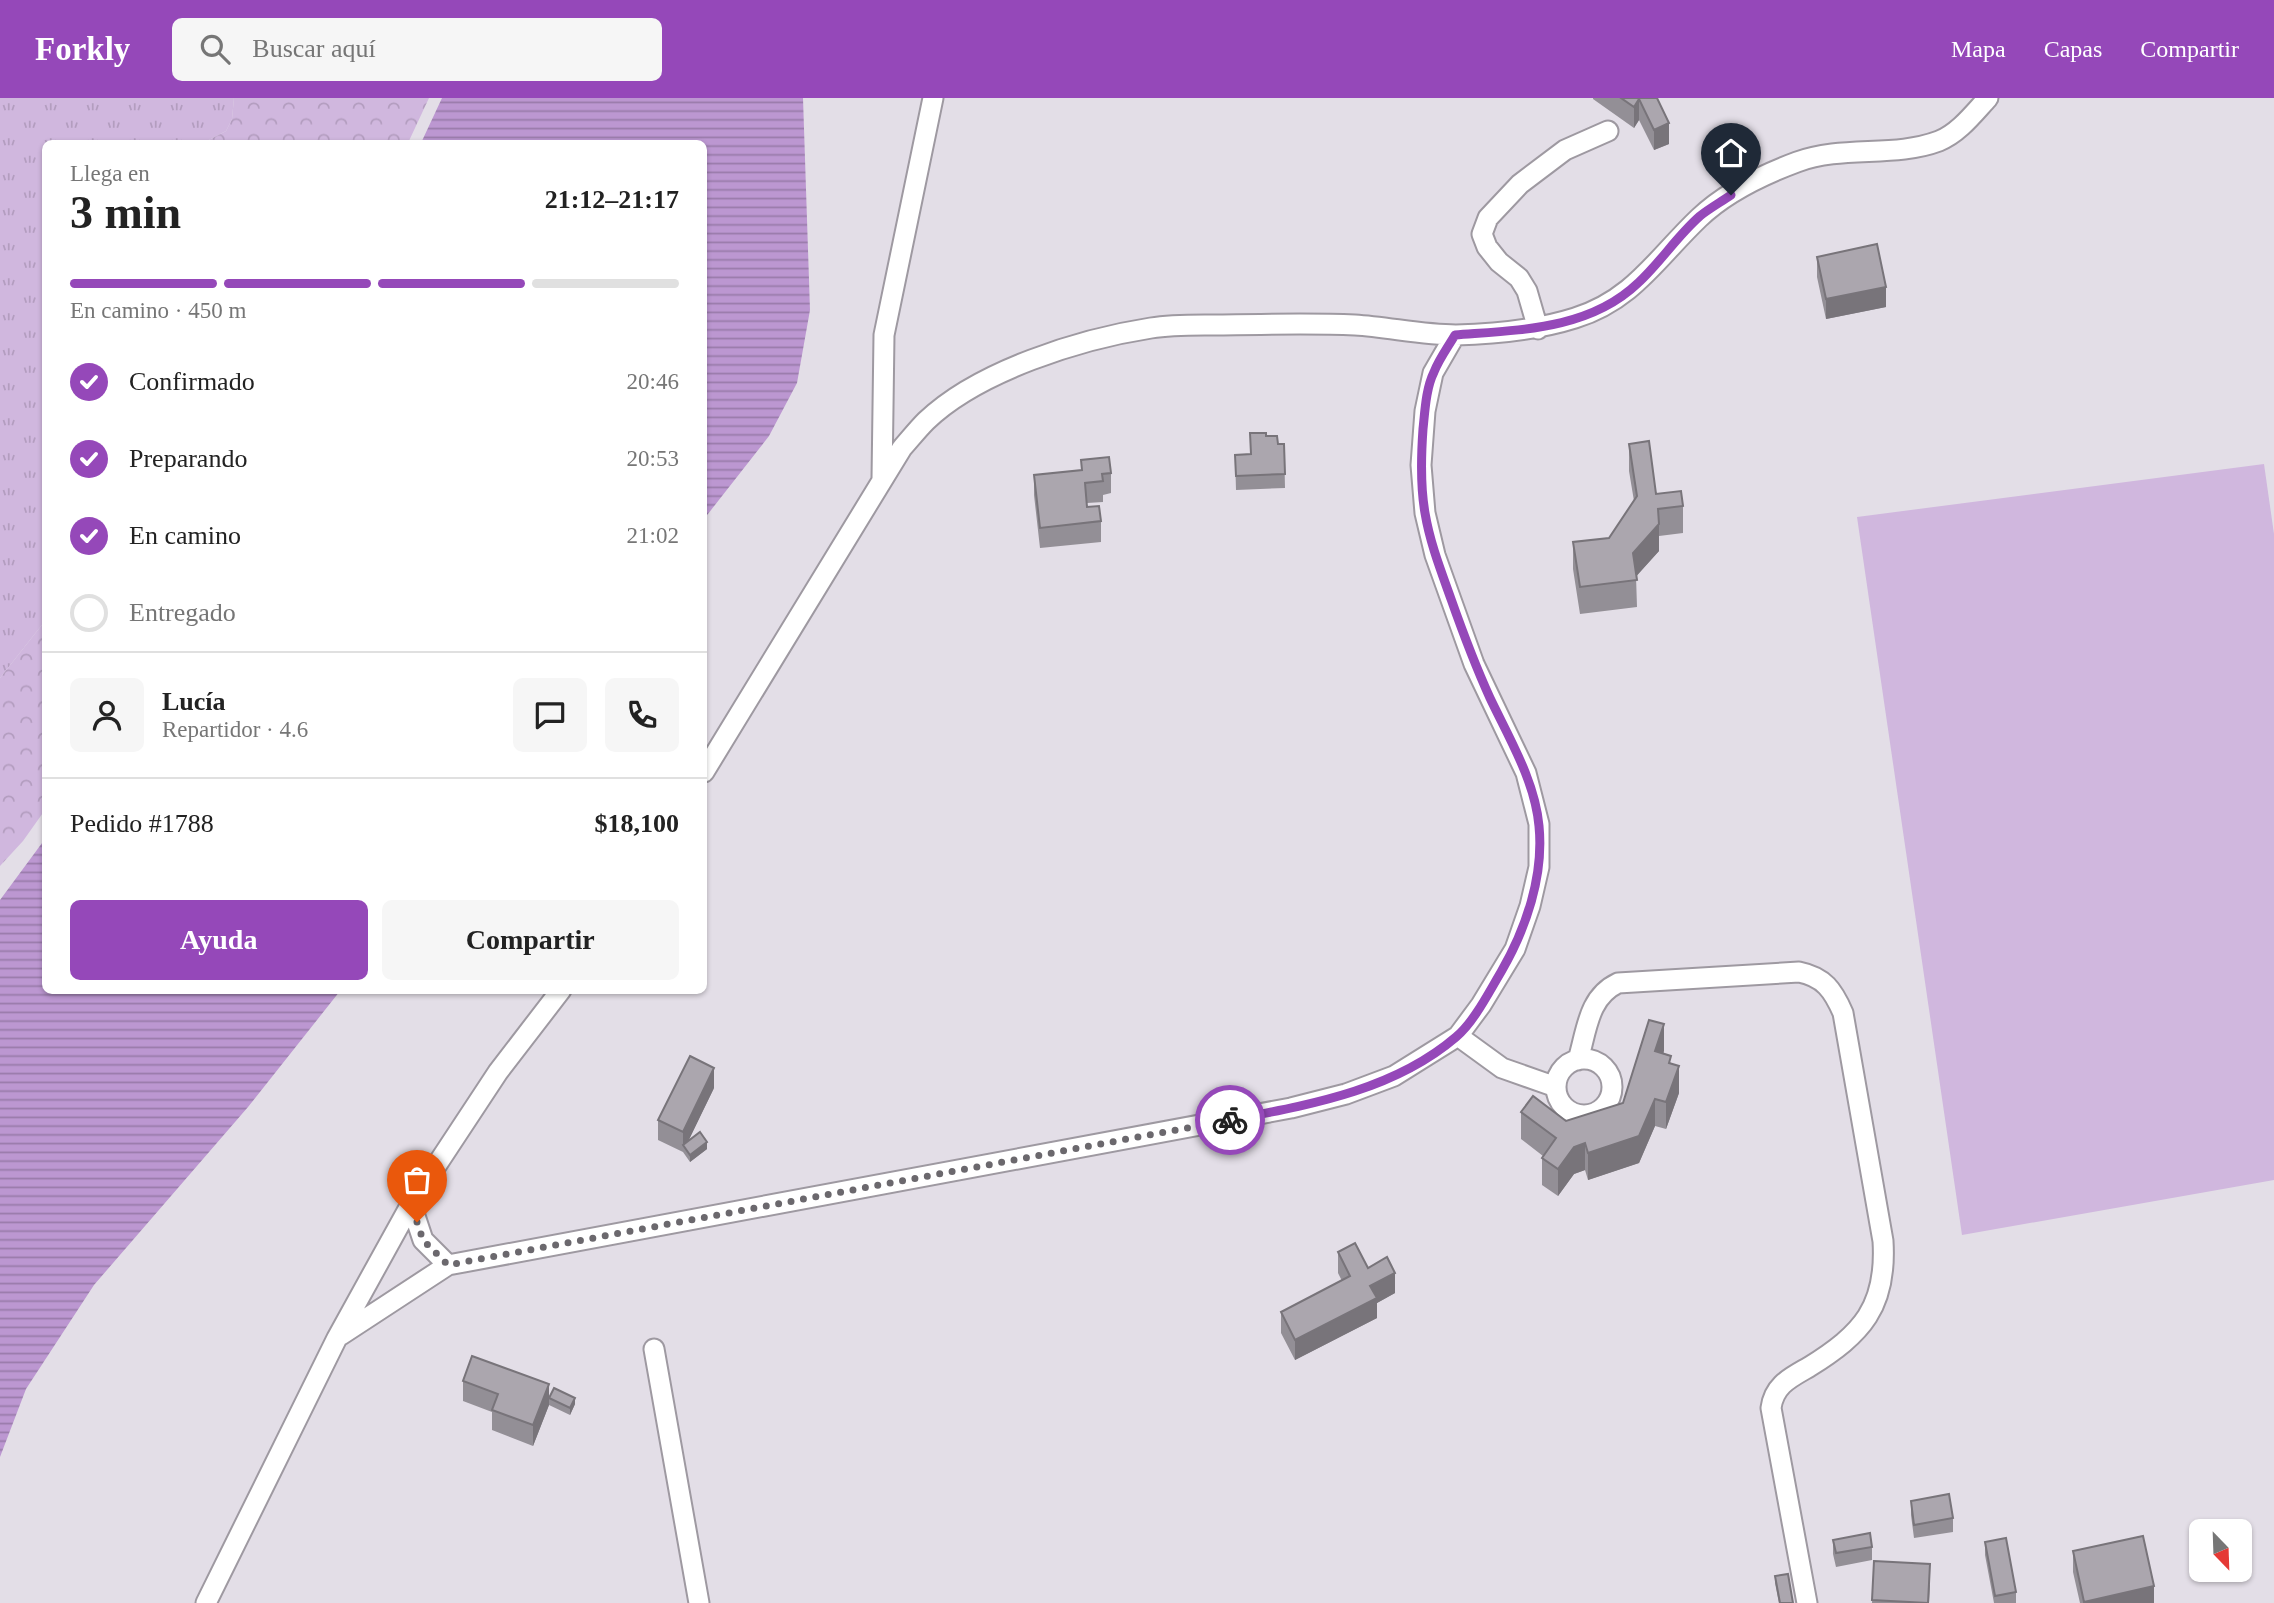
<!DOCTYPE html>
<html lang="es">
<head>
<meta charset="utf-8">
<style>
  :root { --surface:#fff; --page:#f6f6f6; --text:#222; --muted:#767676; --line:#e0e0e0; --accent:#9548b9 }
  body { margin:0; font-family:Georgia,serif; background:var(--page); color:var(--text); height:100vh; display:flex; flex-direction:column; font-size:26px; white-space:nowrap }
  * { box-sizing:border-box; margin:0 }
  p { font-size:23px; color:var(--muted) }
  .icon { flex:none; width:38px; height:38px; fill:none; stroke:currentColor; stroke-width:2; stroke-linecap:round; stroke-linejoin:round }
  .map { position:relative; flex:1; overflow:hidden }
  .panel { position:absolute; left:42px; top:42px; width:665px; height:854px; display:flex; flex-direction:column; background:var(--surface); border-radius:10px; box-shadow:0 2px 5px #0004 }
  .panel>* { flex:none }
  .needle { width:46px; rotate:157deg }
  .tools { position:absolute; left:2189px; top:1421px; display:grid; gap:14px }
  .tools a { display:grid; place-items:center; width:63px; height:63px; border-radius:10px; background:var(--surface); box-shadow:0 2px 5px #0004; font-size:35px }
  .pin { position:absolute; display:grid; place-items:center; width:60px; height:60px; color:#fff; margin:-72px -30px; border-radius:50% 50% 50% 0; rotate:-45deg; box-shadow:0 0 7px #0007 }
  .pin .icon { rotate:45deg }
  .courier { position:absolute; display:grid; place-items:center; width:70px; height:70px; margin:-35px; border:5px solid #9548b9; border-radius:50%; background:#fff; color:#222; box-shadow:0 2px 9px #0007 }
  .overview em { font-style:normal; font-weight:700 }
  .overview div { display:flex; flex-direction:column-reverse }
  .overview { display:flex; align-items:center; justify-content:space-between; height:119px; padding:0 28px }
  h1 { font-size:46px; font-weight:700; line-height:52px }
  .bar { display:grid; grid-template-columns:repeat(4,1fr); gap:10px 7px; align-content:center; height:84px; padding:0 28px }
  .bar i { height:9px; border-radius:5px; background:var(--line) }
  .bar .selected { background:var(--accent) }
  .bar p { grid-column:span 4 }
  .line { display:flex; align-items:center; gap:18px; padding:0 28px; border-top:2px solid var(--line) }
  .line div { flex:1 }
  .round { display:grid; place-items:center; flex:none; width:74px; height:74px; border-radius:10px; background:var(--page) }
  ol { padding:0 28px; list-style:none }
  li { display:flex; align-items:center; gap:21px; height:77px }
  li p { margin-inline-start:auto }
  li .icon { padding:7px; border-radius:50%; background:var(--accent); color:#fff; stroke-width:4 }
  li:last-child { color:var(--muted) }
  li i { width:38px; height:38px; border:4px solid var(--line); border-radius:50% }
  .button { display:flex; gap:14px; margin-top:auto; padding:14px 28px }
  .button a { flex:1; height:80px; border-radius:10px; background:var(--accent); color:#fff; font-size:28px; font-weight:700; line-height:80px; text-align:center }
  .button a+a { background:var(--page); color:var(--text) }
  header { display:flex; align-items:center; gap:42px; box-sizing:border-box; height:98px; padding:0 35px; background:var(--accent); color:#fff }
  header strong { font-size:33px }
  nav { display:flex; gap:38px; margin-inline-start:auto; font-size:24px }
  .search { width:490px; height:63px; background:var(--page); display:flex; align-items:center; gap:18px; box-sizing:border-box; padding:0 24px; border-radius:10px; color:var(--muted); font-size:26px }
  .map>svg:first-child { display:block }
  .grass { fill:url(#grass-tufts) }
  .forest { fill:url(#forest-crowns) }
  .pitch { fill:#d0b7de }
  .water { fill:url(#water-rules) }
  .lines { fill:none; stroke-linecap:round; stroke-linejoin:round }
  .minor-casing { stroke:#9e99a1; stroke-width:23 }
  .minor { stroke:#fff; stroke-width:19 }
  .wall { fill:#938f96 }
  .shaded-wall { fill:#78747a }
  .building { fill:#aba6ae; stroke:#78747a; stroke-width:2 }
  .done { stroke:#6b686d; stroke-width:7; stroke-dasharray:0 12.6 }
  .route { stroke:#9548b9; stroke-width:9 }
</style>
</head>
<body>
<header>
<strong>Forkly</strong>
<div class="search"><svg class="icon" aria-label="search" viewBox="0 0 24 24"><circle cx="10" cy="10" r="6"/><path d="M15 15l6 6"/></svg>Buscar aquí</div>
<nav><a>Mapa</a><a>Capas</a><a>Compartir</a></nav>
</header>
<div class="map">
<svg width="2274" height="1505" viewBox="0 0 2274 1505">
  <defs>
    <pattern id="grass-tufts" width="24" height="20" patternUnits="userSpaceOnUse" patternTransform="scale(1.75)"><rect width="24" height="20" fill="#d0b7de"/><path d="M3 7l-1-3M5 7V3M7 7l1-3M15 17l-1-3M17 17v-4M19 17l1-3" fill="none" stroke="#b39dbf"/></pattern>
    <pattern id="forest-crowns" width="20" height="18" patternUnits="userSpaceOnUse" patternTransform="scale(1.75)"><rect width="20" height="18" fill="#d0b7de"/><path d="M2 6a3 3 0 1 1 6 0M12 15a3 3 0 1 1 6 0" fill="none" stroke="#b39dbf"/></pattern>
    <pattern id="water-rules" width="6" height="5" patternUnits="userSpaceOnUse" patternTransform="scale(1.75)"><rect width="6" height="5" fill="#bc97d1"/><path d="M0 2.5h6" fill="none" stroke="#997baa"/></pattern>
  </defs>
  <rect width="100%" height="100%" fill="#e3dee7"/>
  <path class="grass" d="M0,0H234L232,21L226,33L203,45L46,46L45,523L0,580Z"/>
  <path class="forest" d="M234,0H429L408,45H203L226,33L232,21Z
    M45,523V712L23,743L0,768V580Z"/>
  <path class="pitch" d="M2264,366L2274,436V1082L1962,1137L1857,419Z"/>
  <path class="water" d="M442,0H803L810,212L797,285L769,338L704,421V46L421,45Z
    M45,741L46,892L340,893L248,1009L94,1187L26,1291L0,1359V802Z"/>
  <g class="lines">
    <defs>
      <path id="minor" d="M1538,231L1527,193L1519,180L1499,164L1487,149L1482,136L1488,120L1520,86L1565,52L1608,33
        M882,381L884,237L933,0
        M704,674L902,350C910,341 918,331 926,323C978,273 1080,241 1151,230C1174,226 1199,227 1223,227C1267,226 1311,225 1355,227C1388,229 1423,237 1456,237C1496,236 1537,232 1575,220C1633,202 1657,160 1699,120C1726,94 1762,77 1797,64C1843,47 1894,60 1939,43C1959,35 1974,15 1988,0
        M1458,938L1502,970L1556,989
        M1556 989a28 28 0 1 1 56 0a28 28 0 1 1-56 0Z
        M1578,962C1587,932 1588,899 1618,885L1799,874C1824,879 1833,892 1843,915L1883,1143C1887,1209 1862,1236 1809,1269C1790,1280 1774,1287 1771,1310L1807,1505
        M411,1106L423,1142L448,1167L1291,1010L1346,996L1394,978L1458,938L1481,907L1515,851L1530,808L1539,769V726L1526,675L1474,566L1435,457L1425,415L1421,367L1425,313L1433,275L1455,237
        M341,1237L448,1167
        M654,1251L699,1505
        M206,1505L337,1240L411,1106L498,974L561,892"/>
    </defs>
    <use href="#minor" class="minor-casing"/>
    <use href="#minor" class="minor"/>
  </g>
  <path class="wall" d="M1593,0H1657L1669,46L1654,52L1639,22L1634,30L1593,1Z
    M1817,159L1886,209L1826,221L1817,179Z
    M1250,335L1266,338L1278,346H1284L1285,390L1236,392L1235,357L1250,356Z
    M1629,346L1656,396L1683,408V435L1659,438V453L1636,478L1637,509L1580,516L1573,471V444L1609,440L1634,403L1629,373Z
    M1081,362L1111,375V395L1103,397V404L1087,405V409L1101,423V444L1040,450L1034,397V377L1081,372Z
    M1664,953L1663,956L1671,965L1679,995L1666,1031L1655,1028L1639,1065L1588,1082L1585,1072L1574,1076L1558,1098L1542,1087V1060L1543,1058L1521,1041V1014L1566,1023L1623,1005Z
    M714,990L688,1043L707,1051L690,1064L683,1054L658,1042V1022Z
    M1338,1154L1368,1170L1395,1195L1377,1205V1220L1295,1262L1281,1235V1214L1342,1183L1338,1175Z
    M463,1283L549,1300L575,1306L570,1317L549,1307L533,1348L492,1332V1314L463,1303Z
    M1911,1403L1953,1420V1434L1914,1440L1911,1417Z
    M1833,1442L1872,1449V1462L1836,1469L1833,1456Z
    M1985,1444L2016,1494V1505H1994L1985,1457Z
    M2073,1453L2154,1505H2080L2073,1474Z
    M1874,1463L1930,1487L1929,1505H1872Z
    M1775,1478L1793,1505H1779L1775,1485Z"/>
  <path class="shaded-wall" d="M1639,1V22L1634,30V9Z
    M1669,25V46L1654,52V32Z
    M1886,189V209L1826,221V201Z
    M1659,426V453L1633,482V455Z
    M1664,926V953L1655,981V953Z
    M1679,968V995L1666,1031V1004Z
    M714,970V990L685,1050L683,1047V1034Z
    M1655,1001V1028L1639,1065L1588,1082V1055Z
    M707,1044V1051L690,1064V1057Z
    M1585,1045V1072L1574,1076L1558,1098V1071L1574,1049Z
    M1395,1175V1195L1377,1205V1220L1295,1262V1242L1370,1188Z
    M549,1286V1307L533,1348V1327Z
    M575,1300V1306L570,1317V1310Z
    M2154,1488V1505H2084V1504Z"/>
  <path class="building" d="M1621,0H1657L1669,25L1654,32L1639,1L1634,9Z
    M1877,146L1886,189L1826,201L1817,159Z
    M1250,335H1266V338H1277L1278,346H1284L1285,376L1236,378L1235,357L1251,356Z
    M1649,343L1656,396L1681,393L1683,408L1658,411L1659,426L1633,455L1637,482L1580,489L1573,444L1609,440L1637,398L1629,346Z
    M1109,359L1111,375L1102,376L1103,383L1085,385L1087,409L1099,408L1101,423L1040,430L1034,377L1082,372L1081,362Z
    M1649,922L1664,926L1655,953L1671,958L1669,965L1679,968L1666,1004L1655,1001L1639,1038L1588,1055L1585,1045L1574,1049L1558,1071L1542,1060L1556,1040L1521,1014L1533,998L1566,1023L1623,1005Z
    M690,958L714,970L683,1034L658,1022Z
    M700,1034L707,1044L690,1057L683,1047Z
    M1355,1145L1368,1170L1387,1159L1395,1175L1370,1188L1377,1200L1295,1242L1281,1214L1350,1178L1338,1154Z
    M472,1258L549,1286L533,1327L492,1312L498,1296L463,1283Z
    M554,1290L575,1300L570,1310L549,1300Z
    M1949,1396L1953,1420L1914,1427L1911,1403Z
    M1870,1435L1872,1449L1836,1455L1833,1442Z
    M2143,1438L2154,1488L2084,1504L2073,1453Z
    M2006,1440L2016,1494L1995,1498L1985,1444Z
    M1874,1463L1930,1466L1928,1505L1872,1502Z
    M1788,1476L1793,1505H1780L1775,1478Z"/>
  <g class="lines">
    <path class="done" d="M417,1124L423,1142L448,1167L1230,1022"/>
    <path class="route" d="M1230,1022C1308,1007 1393,993 1456,939C1474,924 1489,894 1501,874C1526,831 1544,778 1539,728C1535,683 1509,640 1490,600C1475,567 1463,535 1451,501C1441,473 1430,445 1425,415C1420,387 1421,359 1423,331C1425,312 1426,290 1434,274C1439,261 1448,249 1455,237C1518,232 1589,232 1638,185C1660,165 1677,138 1700,118C1710,110 1721,104 1731,97"/>
  </g>
</svg>
<div class="tools">
<a><svg class="needle" viewBox="-14 -14 28 28"><path d="M0-13l5 13h-10z" fill="#e53935"/><path d="M0 13l5-13h-10z" fill="#767676"/></svg></a>
</div>
<div class="pin" style="left:417px;top:1124px;background:#ea580c"><svg class="icon" aria-label="bag" viewBox="0 0 24 24"><path d="M5 8h14l-1 12H6zM9 8a3 3 0 0 1 6 0"/></svg></div>
<div class="pin" style="left:1731px;top:97px;background:#1f2937"><svg class="icon" aria-label="home" viewBox="0 0 24 24"><path d="M3 11l9-7 9 7M6 9v11h12V9"/></svg></div>
<div class="courier" style="left:1230px;top:1022px"><svg class="icon" aria-label="bike" viewBox="0 0 24 24"><circle cx="6" cy="16" r="4"/><circle cx="18" cy="16" r="4"/><path d="M6 16l4-8h5l3 8M10 8l3 8H6M13 5h3"/></svg></div>
<section class="panel">
<div class="overview"><div><h1>3 min</h1><p>Llega en</p></div><em>21:12–21:17</em></div>
<div class="bar"><i class="selected"></i><i class="selected"></i><i class="selected"></i><i></i><p>En camino · 450 m</p></div>
<ol>
<li><svg class="icon" aria-label="check" viewBox="0 0 24 24"><path d="M5 12l5 5 9-10"/></svg>Confirmado<p>20:46</p></li>
<li><svg class="icon" aria-label="check" viewBox="0 0 24 24"><path d="M5 12l5 5 9-10"/></svg>Preparando<p>20:53</p></li>
<li><svg class="icon" aria-label="check" viewBox="0 0 24 24"><path d="M5 12l5 5 9-10"/></svg>En camino<p>21:02</p></li>
<li><i></i>Entregado</li>
</ol>
<div class="line" style="height:126px"><a class="round"><svg class="icon" aria-label="person" viewBox="0 0 24 24"><circle cx="12" cy="8" r="4"/><path d="M4 21q1-7 8-7t8 7"/></svg></a><div><b>Lucía</b><p>Repartidor · 4.6</p></div><a class="round"><svg class="icon" aria-label="chat" viewBox="0 0 24 24"><path d="M4 5h16v11H9l-5 4z"/></svg></a><a class="round"><svg class="icon" aria-label="phone" viewBox="0 0 24 24"><path d="M5 4h4l2 5-3 2q2 4 5 5l2-3 5 2v4C11 20 4 13 5 4z"/></svg></a></div>
<div class="line" style="height:91px"><div>Pedido #1788</div><b>$18,100</b></div>
<div class="button"><a>Ayuda</a><a>Compartir</a></div>
</section>
</div>
</body>
</html>
